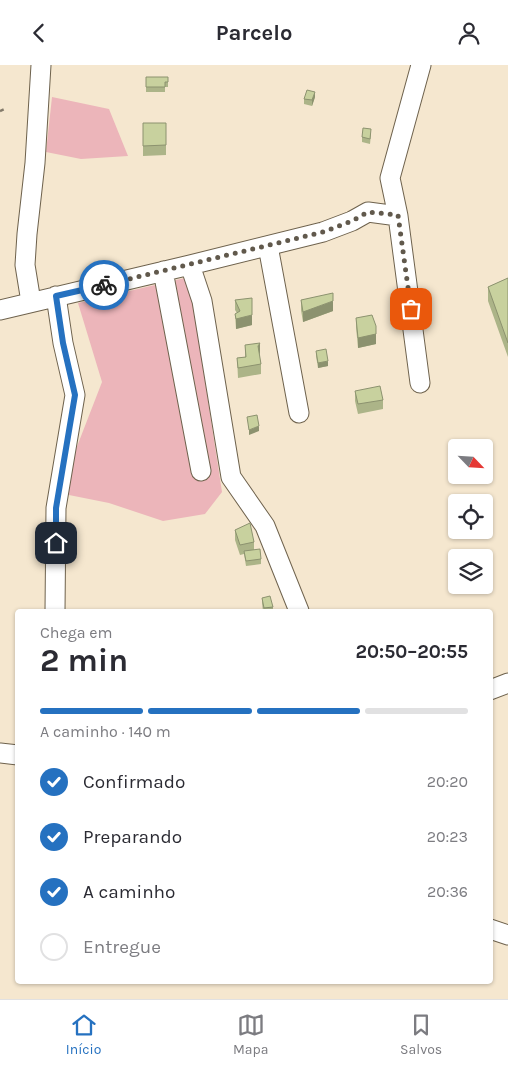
<!DOCTYPE html>
<html lang="pt">
<head>
<meta charset="utf-8">
<style>
  :root { --surface:#fff; --page:#f2f2f3; --text:#2b2b33; --muted:#7c7c81; --line:#e1e1e2; --accent:#2571c0 }
  body { margin:0; font-family:Karla,sans-serif; background:var(--page); color:var(--text); height:100vh; display:flex; flex-direction:column; font-size:19px; white-space:nowrap }
  * { box-sizing:border-box; margin:0 }
  p { font-size:16px; color:var(--muted) }
  .icon { flex:none; width:28px; height:28px; fill:none; stroke:currentColor; stroke-width:2; stroke-linecap:round; stroke-linejoin:round }
  .map { position:relative; flex:1; overflow:hidden }
  .panel { position:absolute; left:15px; top:544px; width:478px; height:375px; display:flex; flex-direction:column; background:var(--surface); border-radius:5px; box-shadow:0 1px 4px #0004 }
  .panel>* { flex:none }
  .needle { width:32px; rotate:115deg }
  .fabs { position:absolute; left:448px; top:374px; display:grid; gap:10px }
  .fabs a { display:grid; place-items:center; width:45px; height:45px; border-radius:5px; background:var(--surface); box-shadow:0 1px 4px #0004; font-size:25px }
  .pin { position:absolute; display:grid; place-items:center; width:42px; height:42px; color:#fff; margin:-21px; border-radius:10px; box-shadow:0 2px 8px #0006 }
  .courier { position:absolute; display:grid; place-items:center; width:50px; height:50px; margin:-25px; border:4px solid #2571c0; border-radius:50%; background:#fff; color:#222; box-shadow:0 1px 6px #0007 }
  .head em { font-style:normal; font-weight:700 }
  .head div { display:flex; flex-direction:column-reverse }
  .head { display:flex; align-items:center; justify-content:space-between; height:85px; padding:0 25px }
  h1 { font-size:32px; font-weight:700; line-height:38px }
  .bar { display:grid; grid-template-columns:repeat(4,1fr); gap:8px 5px; align-content:center; height:60px; padding:0 25px }
  .bar i { height:6px; border-radius:4px; background:var(--line) }
  .bar .active { background:var(--accent) }
  .bar p { grid-column:span 4 }
  ol { padding:0 25px; list-style:none }
  li { display:flex; align-items:center; gap:15px; height:55px }
  li p { margin-inline-start:auto }
  li .icon { padding:5px; border-radius:50%; background:var(--accent); color:#fff; stroke-width:4 }
  li:last-child { color:var(--muted) }
  li i { width:28px; height:28px; border:2px solid var(--line); border-radius:50% }
  header { display:flex; justify-content:space-between; align-items:center; height:65px; padding:0 25px; background:var(--surface); font-size:22px; font-weight:700 }
  .dock { display:flex; justify-content:space-around; align-items:center; height:70px; border-top:1px solid var(--line); background:var(--surface); font-size:14px; color:var(--muted) }
  .dock a { display:grid; justify-items:center; gap:2px }
  .dock .active { color:var(--accent) }
  .map>svg:first-child { display:block }
  .green { fill:#ecb5ba }
  .lines { fill:none; stroke-linecap:round; stroke-linejoin:round }
  .minor-casing { stroke:#6e624d; stroke-width:21 }
  .path { stroke:#837a6a; stroke-width:2.5; stroke-dasharray:4 4; stroke-linecap:butt }
  .minor { stroke:#fff; stroke-width:19 }
  .wall { fill:#acb488 }
  .shaded-wall { fill:#8c926f }
  .building { fill:#c8d19e; stroke:#8c926f }
  .done { stroke:#61594c; stroke-width:5; stroke-dasharray:0 9 }
  .route { stroke:#2571c0; stroke-width:6 }
</style>
</head>
<body>
<header><svg class="icon" aria-label="back" viewBox="0 0 24 24"><path d="M15 5l-7 7 7 7"/></svg>Parcelo<svg class="icon" aria-label="person" viewBox="0 0 24 24"><circle cx="12" cy="8" r="4"/><path d="M4 21q1-7 8-7t8 7"/></svg></header>
<div class="map">
<svg width="508" height="934" viewBox="0 0 508 934">
  <rect width="100%" height="100%" fill="#f5e7cf"/>
  <path class="green" d="M52,32L109,44L128,91L81,94L46,87Z
    M189,212L222,427L205,449L163,456L109,438L59,428L102,317L78,238Z"/>
  <g class="lines">
    <defs>
      <path id="minor" d="M268,181L299,348
        M190,200L202,236L231,412L265,461L299,546
        M163,206L201,406
        M31,237L25,200L27,169L35,98L41,0
        M0,245L190,200L323,167L352,156L368,147L398,151
        M420,318L398,151L390,113L421,0
        M55,546L56,443L75,330L63,278L56,231
        M490,625L508,618
        M0,688L18,690
        M490,864L508,870"/>
    </defs>
    <use href="#minor" class="minor-casing"/>
    <path class="path" d="M0,46L7,43"/>
    <use href="#minor" class="minor"/>
  </g>
  <path class="wall" d="M146,12H168V22H165V27H146Z
    M315,32L312,41L304,39V34Z
    M143,58L166,80V90L143,91Z
    M371,69L370,79L362,77V72Z
    M508,213V292L488,236V222Z
    M235,235L252,260L236,264L235,249L237,248L235,245Z
    M301,235L333,246L303,257L301,245Z
    M356,253L376,279L358,283L356,262Z
    M245,280L260,288L259,290L261,299V309L238,313L237,293L245,292Z
    M316,286L328,301L318,303L316,291Z
    M355,326L383,335V344L358,349L355,336Z
    M235,465L254,477V485L261,494V499L246,501L244,489L240,490L235,475Z
    M262,533L273,542V546H263L262,538Z"/>
  <path class="shaded-wall" d="M315,27V32L312,41V35Z
    M333,236V246L303,257V247Z
    M252,250V260L236,264V254Z
    M376,261V279L358,283V273Z
    M260,278V288L258,291V281Z
    M328,296V301L318,303V298Z
    M259,361V366L249,370V365Z"/>
  <path class="building" d="M146,12H168V17H165V22H146Z
    M307,25L315,27L312,35L304,34Z
    M143,58H166V80L143,81Z
    M363,63L371,64L370,74L362,72Z
    M508,213V278L488,222Z
    M333,228V236L303,247L301,235Z
    M252,233V250L236,254L235,249L240,246L235,235Z
    M372,250L376,261V269L358,273L356,253Z
    M260,278L258,281L261,299L238,303L237,293L246,292L245,280Z
    M326,284L328,296L318,298L316,286Z
    M380,321L383,335L358,339L355,326Z
    M257,350L259,361L249,365L247,352Z
    M250,458L254,477L240,480L235,465Z
    M260,484L261,494L246,496L244,486Z
    M270,531L273,542L264,543L262,533Z"/>
  <g class="lines">
    <path class="done" d="M104,220L323,167L352,156L368,147L398,150L411,244"/>
    <path class="route" d="M56,478V443L75,330L63,278L56,231L104,220"/>
  </g>
</svg>
<div class="fabs">
<a><svg class="needle" viewBox="-14 -14 28 28"><path d="M0-13l5 13h-10z" fill="#e53935"/><path d="M0 13l5-13h-10z" fill="#7c7c81"/></svg></a>
<a><svg class="icon" aria-label="locate" viewBox="0 0 24 24"><circle cx="12" cy="12" r="6"/><path d="M12 2v4M12 18v4M2 12h4M18 12h4"/></svg></a>
<a><svg class="icon" aria-label="layers" viewBox="0 0 24 24"><path d="M12 4l9 5-9 5-9-5zM3 14l9 5 9-5"/></svg></a>
</div>
<div class="pin" style="left:411px;top:244px;background:#ea580c"><svg class="icon" aria-label="bag" viewBox="0 0 24 24"><path d="M5 8h14l-1 12H6zM9 8a3 3 0 0 1 6 0"/></svg></div>
<div class="pin" style="left:56px;top:478px;background:#1f2937"><svg class="icon" aria-label="home" viewBox="0 0 24 24"><path d="M3 11l9-7 9 7M6 9v11h12V9"/></svg></div>
<div class="courier" style="left:104px;top:220px"><svg class="icon" aria-label="bike" viewBox="0 0 24 24"><circle cx="6" cy="16" r="4"/><circle cx="18" cy="16" r="4"/><path d="M6 16l4-8h5l3 8M10 8l3 8H6M13 5h3"/></svg></div>
<section class="panel">
<div class="head"><div><h1>2 min</h1><p>Chega em</p></div><em>20:50–20:55</em></div>
<div class="bar"><i class="active"></i><i class="active"></i><i class="active"></i><i></i><p>A caminho · 140 m</p></div>
<ol>
<li><svg class="icon" aria-label="check" viewBox="0 0 24 24"><path d="M5 12l5 5 9-10"/></svg>Confirmado<p>20:20</p></li>
<li><svg class="icon" aria-label="check" viewBox="0 0 24 24"><path d="M5 12l5 5 9-10"/></svg>Preparando<p>20:23</p></li>
<li><svg class="icon" aria-label="check" viewBox="0 0 24 24"><path d="M5 12l5 5 9-10"/></svg>A caminho<p>20:36</p></li>
<li><i></i>Entregue</li>
</ol>
</section>
</div>
<nav class="dock">
<a class="active"><svg class="icon" aria-label="home" viewBox="0 0 24 24"><path d="M3 11l9-7 9 7M6 9v11h12V9"/></svg>Início</a>
<a><svg class="icon" aria-label="map" viewBox="0 0 24 24"><path d="M3 6l6-2 6 2 6-2v14l-6 2-6-2-6 2zM9 4v14M15 6v14"/></svg>Mapa</a>
<a><svg class="icon" aria-label="saved" viewBox="0 0 24 24"><path d="M7 4h10v16l-5-4-5 4z"/></svg>Salvos</a>
</nav>
</body>
</html>
